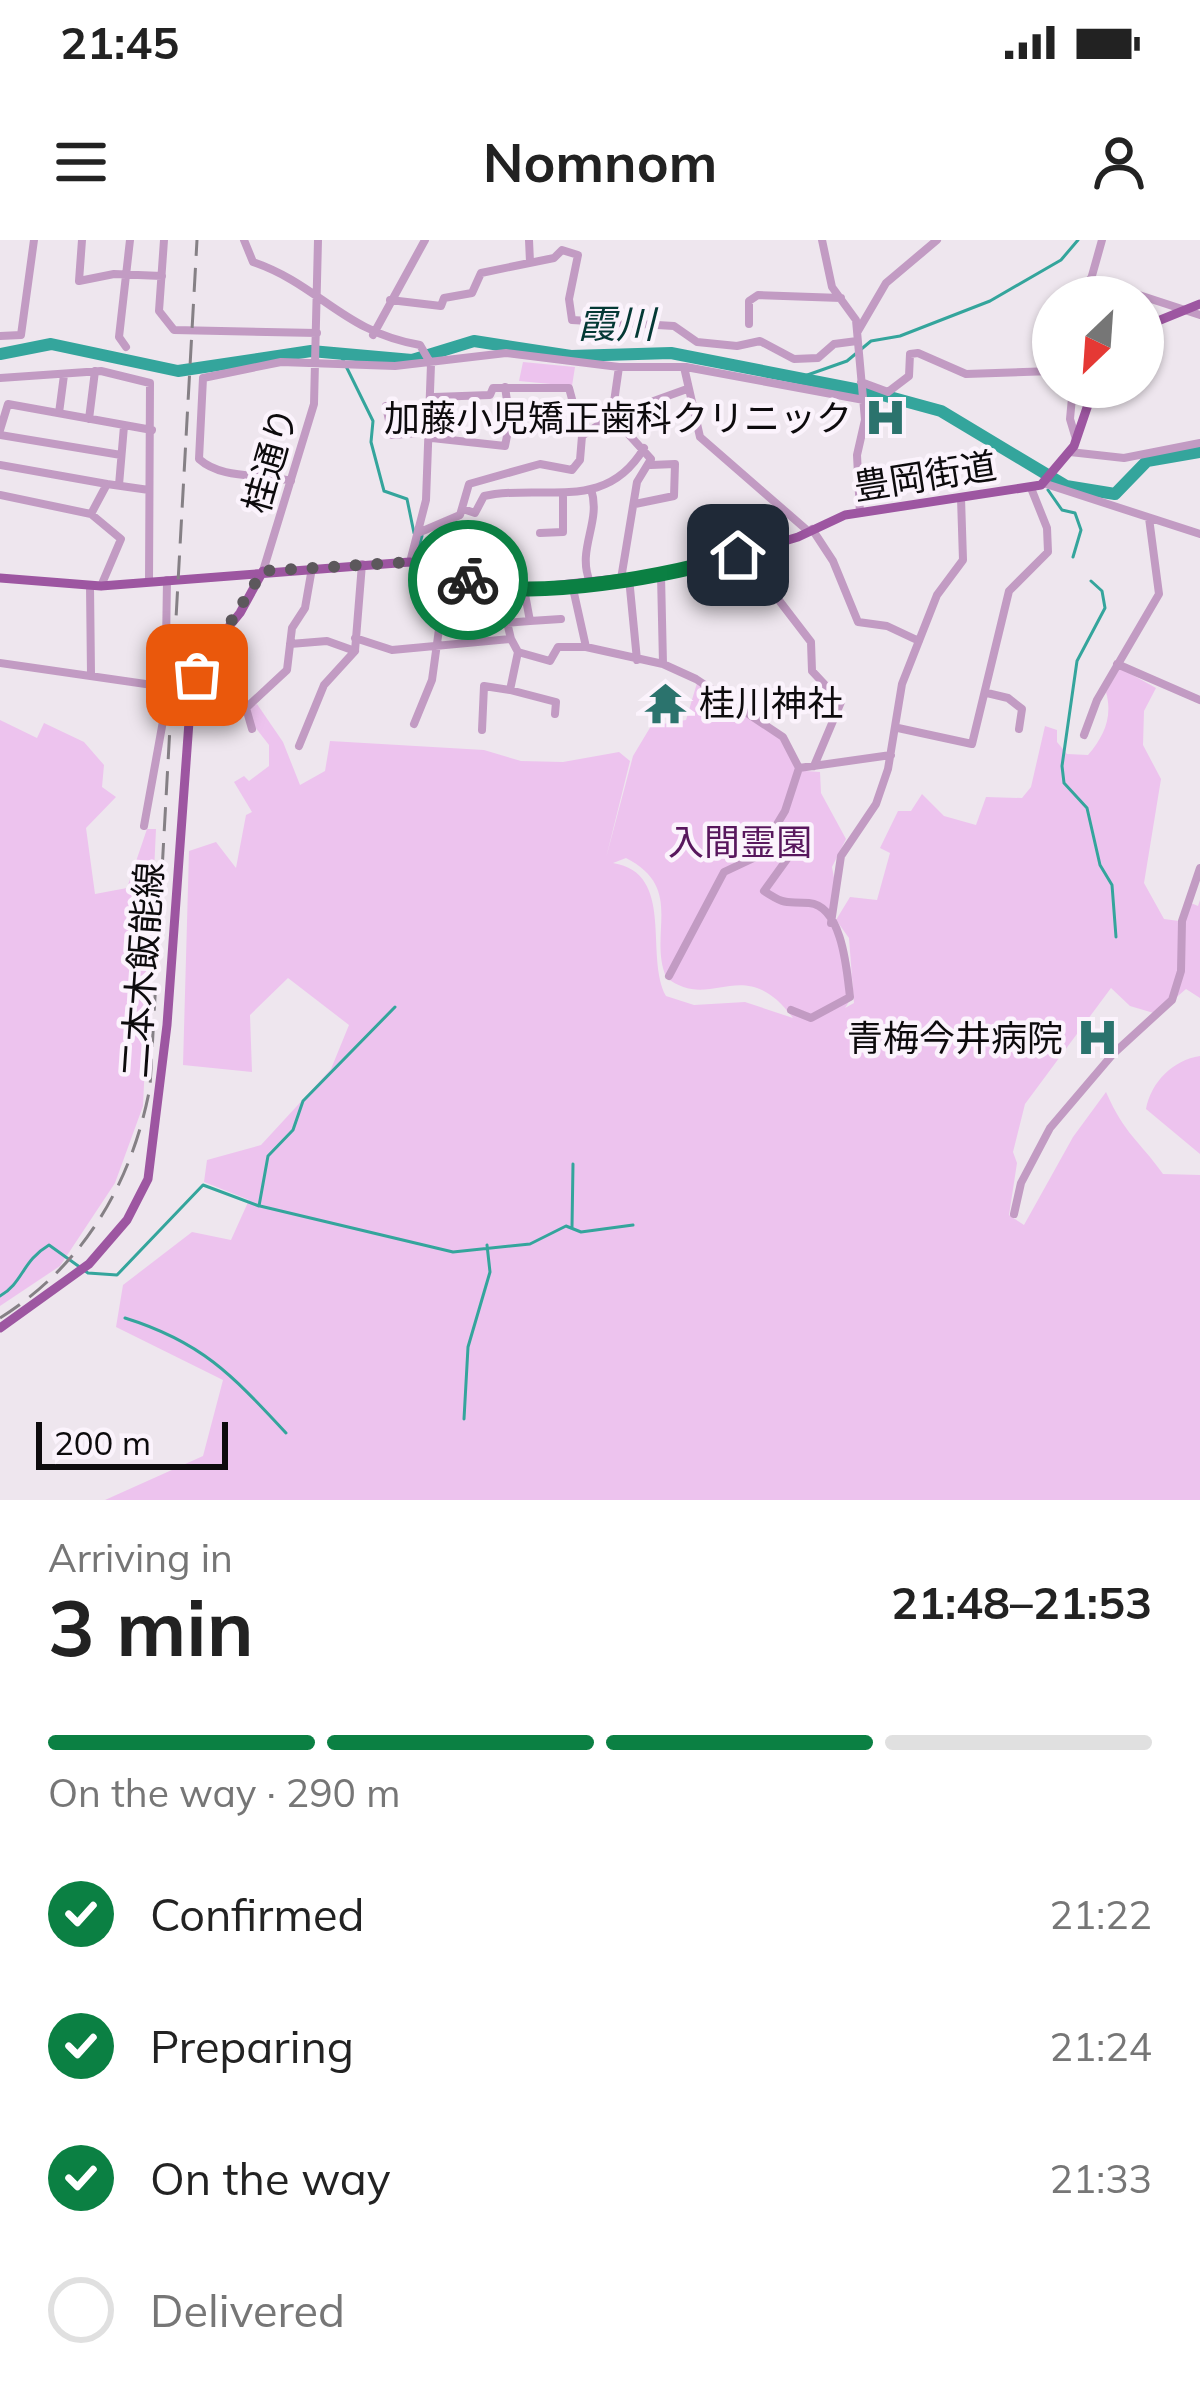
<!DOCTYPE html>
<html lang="en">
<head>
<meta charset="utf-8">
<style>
  :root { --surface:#fff; --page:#f2f2f2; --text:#222; --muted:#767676; --line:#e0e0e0; --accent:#0b8043 }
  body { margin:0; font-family:Mulish,"Noto Sans JP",sans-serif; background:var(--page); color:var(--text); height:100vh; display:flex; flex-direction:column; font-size:45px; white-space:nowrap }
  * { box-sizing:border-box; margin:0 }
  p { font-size:39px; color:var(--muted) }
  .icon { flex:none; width:66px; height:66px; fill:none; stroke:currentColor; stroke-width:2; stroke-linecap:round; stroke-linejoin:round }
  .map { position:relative; height:1260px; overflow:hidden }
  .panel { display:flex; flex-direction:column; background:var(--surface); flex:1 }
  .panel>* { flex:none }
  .needle { width:78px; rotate:205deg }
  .buttons { position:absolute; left:1032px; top:36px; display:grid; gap:24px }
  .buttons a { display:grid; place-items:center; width:132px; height:132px; border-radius:50%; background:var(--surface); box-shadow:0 3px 9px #0004; font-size:60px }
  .scale { position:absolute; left:36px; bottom:30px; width:192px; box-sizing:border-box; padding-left:12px; border:6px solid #0d0b0d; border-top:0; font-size:33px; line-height:42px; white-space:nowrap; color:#0d0b0d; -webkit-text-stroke:9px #fbf3fc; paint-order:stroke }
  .pin { position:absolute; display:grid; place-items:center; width:102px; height:102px; color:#fff; margin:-51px; border-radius:24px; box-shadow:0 6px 18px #0006 }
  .courier { position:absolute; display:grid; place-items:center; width:120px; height:120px; margin:-60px; border:9px solid #0b8043; border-radius:50%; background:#fff; color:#222; box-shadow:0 3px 15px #0007 }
  .headline em { font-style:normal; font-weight:700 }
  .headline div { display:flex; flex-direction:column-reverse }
  .headline { display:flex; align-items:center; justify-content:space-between; height:204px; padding:0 48px }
  h1 { font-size:78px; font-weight:700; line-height:90px }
  .bar { display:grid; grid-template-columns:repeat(4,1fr); gap:18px 12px; align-content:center; height:144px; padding:0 48px }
  .bar i { height:15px; border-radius:9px; background:var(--line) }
  .bar .on { background:var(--accent) }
  .bar p { grid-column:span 4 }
  ol { padding:0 48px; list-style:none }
  li { display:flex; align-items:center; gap:36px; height:132px }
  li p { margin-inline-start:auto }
  li .icon { padding:12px; border-radius:50%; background:var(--accent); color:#fff; stroke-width:4 }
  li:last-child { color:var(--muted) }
  li i { width:66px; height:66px; border:6px solid var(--line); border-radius:50% }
  .status { display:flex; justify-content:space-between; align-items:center; height:84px; padding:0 60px; background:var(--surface); direction:ltr }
  .status svg { height:33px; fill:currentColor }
  header { display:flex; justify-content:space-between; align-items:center; height:156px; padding:0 48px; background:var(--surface); font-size:54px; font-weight:700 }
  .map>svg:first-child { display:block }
  .green { fill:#edc3ee; fill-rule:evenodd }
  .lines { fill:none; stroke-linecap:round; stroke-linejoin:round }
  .stream { stroke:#34a59c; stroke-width:3 }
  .river { stroke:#34a59c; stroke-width:12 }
  .minor { stroke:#c29bc3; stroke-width:8 }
  .major { stroke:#9d56a1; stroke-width:9 }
  .rail { stroke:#858085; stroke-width:3; stroke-dasharray:24 12; stroke-linecap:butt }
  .done { stroke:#5c585c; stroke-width:12; stroke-dasharray:0 21.6 }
  .route { stroke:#0b8043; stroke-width:15 }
  .labels { text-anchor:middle; stroke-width:9; stroke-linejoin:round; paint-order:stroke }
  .poi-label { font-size:36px; fill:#0d0b0d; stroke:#fbf3fc; text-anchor:end }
  .street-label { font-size:36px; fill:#0d0b0d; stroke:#fbf3fc }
  .park-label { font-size:36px; fill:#58175d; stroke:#fbf3fc }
  .water-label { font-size:39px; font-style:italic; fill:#043935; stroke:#fbf3fc }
</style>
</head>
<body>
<div class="status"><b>21:45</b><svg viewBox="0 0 49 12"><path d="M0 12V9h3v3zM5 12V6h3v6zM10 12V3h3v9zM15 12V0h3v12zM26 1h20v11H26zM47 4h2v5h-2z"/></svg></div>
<header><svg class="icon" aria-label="menu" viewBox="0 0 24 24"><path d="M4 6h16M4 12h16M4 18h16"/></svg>Nomnom<svg class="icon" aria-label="person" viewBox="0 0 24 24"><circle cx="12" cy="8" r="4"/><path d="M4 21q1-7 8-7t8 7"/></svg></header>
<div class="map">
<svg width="1200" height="1260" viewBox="0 0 1200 1260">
  <rect width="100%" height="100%" fill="#eee6ee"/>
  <path class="green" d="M523,122L575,127L572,146L519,141Z
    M1120,428L1156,448L1144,471L1143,505L1161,539L1144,643L1164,679L1179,681L1186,661L1198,666L1200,660V758L1186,749L1157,774L1130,766L1111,748L1025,864L1013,912L1017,923L1009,975L1024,985L1073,897L1106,852C1125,895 1138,899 1163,934L1200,935V1260H105L203,1216L223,1140L116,1087L123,1045L192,992L231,1000L249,960L204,942L207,920L261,905L331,829L349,785L288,738L250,775L252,832L183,825L189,611L216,602L236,628L246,575L252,572L234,542L244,536L249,541L269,526V505L251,482L249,468L257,464L283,502L300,545L325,531L330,501L484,510L521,521L563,522L619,512L630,521L606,618L633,516L651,486L686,480L697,443L779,497L806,531L820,532L821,553L846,599L832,627L835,643L830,677C845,700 862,745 845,768L854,763L849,698L836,680L850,657L877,660L890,613L880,608L898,571H911L922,554L944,576L976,585L986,557L1022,558L1031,547L1045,486L1057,490V502L1067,514L1088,515C1104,496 1113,477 1106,452ZM626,618C685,648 648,693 666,737C711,774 743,711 793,778L745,762L694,765L666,756C644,716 676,633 613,623Z
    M0,480L37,498L44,483L84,502L104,525L102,547L116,557L86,588L95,654L127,648L147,589H156L143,866L115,943L60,1026L0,1066Z
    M1200,816V914L1146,869C1151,842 1173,820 1200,816Z"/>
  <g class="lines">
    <path class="stream" d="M341,116L373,181L371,202L384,251L407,259L414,293L422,296L416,316
      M796,139L847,121L871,101L900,96L990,61L1061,20L1078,0
      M1048,250L1062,270L1075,273L1081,290L1073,317
      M1091,341L1102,351L1105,368L1077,421L1062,526L1064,543L1087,568L1100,625L1112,645L1116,697
      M260,966L453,1012L530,1004L566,986L581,992L633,985
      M572,987L573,924
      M0,1056C23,1043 22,1021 49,1005L88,1033L117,1035L203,945L259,966L268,916L293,890L303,861L395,767
      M125,1078C202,1102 232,1135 286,1193
      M464,1179L468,1107L490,1032L487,1005"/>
    <path class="river" d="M0,114L51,104L178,131L311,111L412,120L474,101L571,116L671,113L875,153L941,171L1066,246L1115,254L1147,221L1200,212"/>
    <path class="minor" d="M82,0L79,41L114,34L162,36
      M164,0L159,71L174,90L317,93
      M244,0L253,22C320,45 343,92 420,105L431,124L426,260L410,322
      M529,0L530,22
      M822,0L832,47L856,80L865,180L857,215L860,273
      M1090,39L1200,75
      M1086,57L1102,0
      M390,60L441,66L444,58L472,53L481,33L554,18L562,10L578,15L569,59L572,80L674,86L697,102L737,106L760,101L794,119L818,118L834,104L857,101
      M749,84V61L758,55L841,58
      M858,91L886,43L937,0
      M373,95L425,0
      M0,96L21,95L34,0
      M126,107L119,97L130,0
      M619,127L612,176L687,149
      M684,127L700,197L808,291
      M0,138L101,131L150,143L149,342
      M861,142L888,152L909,136L910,114L918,113L966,134L1053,131
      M1073,147L1070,179L1076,199
      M434,157L490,155L493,148H569L582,196
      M386,166L392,195L432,192
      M59,173L64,135
      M89,179L95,131
      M0,190L8,164L152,190
      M0,195L121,215
      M432,198L505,206L510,181L505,147
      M1070,212L1124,218L1200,203
      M0,225L107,244
      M291,241C262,233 222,240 199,219L203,138L281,122L395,126L506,113L619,127H686L864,160
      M1043,243L1200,294
      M119,245L124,186
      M0,255L91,274L107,244L149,250
      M635,264L674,256L675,224L651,225
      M463,269L475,273L484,256L495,254C553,247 608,269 644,208
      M91,274L121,299L101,346
      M812,289L833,321L858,382L887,386L919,401
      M418,293L460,275L469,244L540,224L572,230L580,220L582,196L612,176L651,219L637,242L621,339
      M540,293L563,292V256
      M766,307L768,346L811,402L812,431L841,462L814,526
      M263,331L314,164L318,0
      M661,335L663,424
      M629,338L637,420
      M590,342C576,309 602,282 591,249
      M572,344L586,407
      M90,346L91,434
      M499,349L511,399
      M530,381L561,379
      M504,383L530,381L524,349
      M192,388L219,396
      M355,398L392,410L511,399L518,412L550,421L558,407H586L663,424L696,439L783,497L799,528L785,571L758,616L724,632L669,736
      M290,404L327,401L355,411
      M355,411L362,324
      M0,423L194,451
      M1117,424L1200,460
      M510,450L556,462L555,474
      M987,453L1008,458L1022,469L1019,489
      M414,484L432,440L447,331
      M898,488L972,504L1009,351L1048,312L1047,288L1031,248
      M252,489L246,468L287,430L292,388L305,368L312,328
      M482,490L484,446L510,450L518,412
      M1084,495L1097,460L1159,354L1149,278
      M299,506L324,445L355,411
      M799,528L891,515
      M144,586L165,470L167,340
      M774,590L795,608L764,651C787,666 785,661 809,663C843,666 847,733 850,757L811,778L791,770
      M831,683L841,616L876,564L888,529L902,444L937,355L963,320L961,258
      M1014,974L1021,943L1050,888L1113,814L1172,760L1181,731L1182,681L1200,628"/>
    <path class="major" d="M1143,87L1200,64
      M0,338L101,346L410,322L513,350L682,332L798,297L845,275L1041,245L1074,206L1094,147
      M0,1088L89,1024L127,980L148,939L167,785L190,468L204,417L240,373L263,331"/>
    <path class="rail" d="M0,1078C84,1025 132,943 150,847L197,0"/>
  </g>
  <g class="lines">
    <path class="done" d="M197,435L263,331L410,322L468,340"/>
    <path class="route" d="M468,340C524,364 678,334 738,315"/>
  </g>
  <defs>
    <symbol id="hospital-bare" viewBox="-9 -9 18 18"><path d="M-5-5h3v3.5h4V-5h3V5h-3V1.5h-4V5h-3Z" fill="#2b736d" stroke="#fbf3fc" stroke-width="2.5" paint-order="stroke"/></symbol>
    <symbol id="temple-bare" viewBox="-9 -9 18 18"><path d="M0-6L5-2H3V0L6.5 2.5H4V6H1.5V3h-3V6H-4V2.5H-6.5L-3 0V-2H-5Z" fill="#2b736d" stroke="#fbf3fc" stroke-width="2.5" paint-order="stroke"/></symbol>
  </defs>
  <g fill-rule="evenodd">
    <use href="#hospital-bare" x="856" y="148" width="59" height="59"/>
    <use href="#temple-bare" x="636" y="434" width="59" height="59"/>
    <use href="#hospital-bare" x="1068" y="768" width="59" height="59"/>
  </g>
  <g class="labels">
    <g class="poi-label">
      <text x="852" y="191">加藤小児矯正歯科クリニック</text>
      <text x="699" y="476" text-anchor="start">桂川神社</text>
      <text x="1063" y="811">青梅今井病院</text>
    </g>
    <g class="street-label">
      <text transform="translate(270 220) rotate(-74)" y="13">桂通り</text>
      <text transform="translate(925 236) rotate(-9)" y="13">豊岡街道</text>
      <text transform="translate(142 730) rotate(-86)" y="13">二本木飯能線</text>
    </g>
    <g class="park-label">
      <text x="740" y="615">入間霊園</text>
    </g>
    <g class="water-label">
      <text x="616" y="98">霞川</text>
    </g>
  </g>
</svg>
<div class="buttons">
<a><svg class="needle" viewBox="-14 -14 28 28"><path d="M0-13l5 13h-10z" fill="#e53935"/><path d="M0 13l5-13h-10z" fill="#767676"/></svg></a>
</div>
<div class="scale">200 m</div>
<div class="pin" style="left:197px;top:435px;background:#ea580c"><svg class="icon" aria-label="bag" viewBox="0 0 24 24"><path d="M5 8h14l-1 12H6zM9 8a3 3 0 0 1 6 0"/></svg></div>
<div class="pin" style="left:738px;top:315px;background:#1f2937"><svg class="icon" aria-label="home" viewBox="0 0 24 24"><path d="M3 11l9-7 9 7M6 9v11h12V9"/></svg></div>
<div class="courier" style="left:468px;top:340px"><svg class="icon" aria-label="bike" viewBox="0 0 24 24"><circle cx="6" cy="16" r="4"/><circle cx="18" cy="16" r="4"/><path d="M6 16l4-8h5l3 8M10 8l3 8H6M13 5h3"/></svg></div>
</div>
<section class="panel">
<div class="headline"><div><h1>3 min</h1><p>Arriving in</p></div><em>21:48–21:53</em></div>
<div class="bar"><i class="on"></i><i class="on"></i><i class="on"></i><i></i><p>On the way · 290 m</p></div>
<ol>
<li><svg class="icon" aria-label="check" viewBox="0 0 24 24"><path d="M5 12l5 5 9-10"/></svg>Confirmed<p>21:22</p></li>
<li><svg class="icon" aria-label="check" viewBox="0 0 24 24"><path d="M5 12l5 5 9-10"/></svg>Preparing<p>21:24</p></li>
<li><svg class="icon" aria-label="check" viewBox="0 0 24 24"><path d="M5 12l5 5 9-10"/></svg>On the way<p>21:33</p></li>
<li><i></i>Delivered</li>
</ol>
</section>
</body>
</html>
